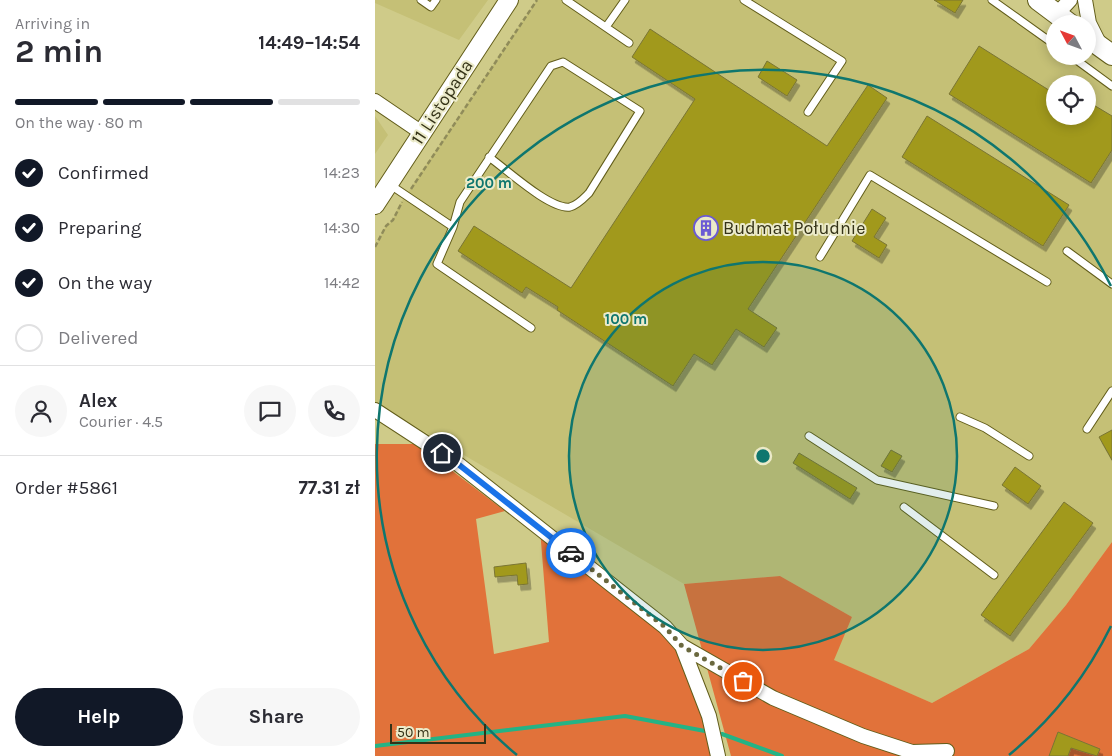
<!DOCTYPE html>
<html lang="en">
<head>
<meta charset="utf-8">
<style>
  :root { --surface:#fff; --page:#f7f7f7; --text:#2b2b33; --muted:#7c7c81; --line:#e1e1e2; --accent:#111827 }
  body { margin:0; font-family:Karla,sans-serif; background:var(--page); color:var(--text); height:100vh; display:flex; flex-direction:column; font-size:19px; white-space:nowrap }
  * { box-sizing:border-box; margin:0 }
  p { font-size:16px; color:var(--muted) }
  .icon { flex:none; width:28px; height:28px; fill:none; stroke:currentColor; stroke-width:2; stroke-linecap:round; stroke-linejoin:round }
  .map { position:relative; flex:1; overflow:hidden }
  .details { display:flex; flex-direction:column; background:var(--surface); width:375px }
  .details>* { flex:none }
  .needle { width:32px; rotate:311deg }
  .fabs { position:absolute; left:671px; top:15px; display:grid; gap:10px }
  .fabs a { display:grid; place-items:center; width:50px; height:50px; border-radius:50%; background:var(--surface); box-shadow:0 2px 12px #0003; font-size:25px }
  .scale { position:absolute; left:15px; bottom:12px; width:96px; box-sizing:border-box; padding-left:5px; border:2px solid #343217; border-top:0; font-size:14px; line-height:18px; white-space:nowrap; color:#343217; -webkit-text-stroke:4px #ebeac9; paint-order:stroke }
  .pin { position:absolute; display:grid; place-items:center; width:42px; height:42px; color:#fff; margin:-21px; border:2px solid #fff; border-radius:50%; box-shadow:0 1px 5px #0007 }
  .courier { position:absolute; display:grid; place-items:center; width:50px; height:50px; margin:-25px; border:4px solid #1a73e8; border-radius:50%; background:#fff; color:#222; box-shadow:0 1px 6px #0007 }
  .headline em { font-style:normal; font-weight:700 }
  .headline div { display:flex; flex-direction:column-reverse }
  .headline { display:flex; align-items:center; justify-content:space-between; height:85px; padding:0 15px }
  h1 { font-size:32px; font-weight:700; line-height:38px }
  .bar { display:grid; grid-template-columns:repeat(4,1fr); gap:8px 5px; align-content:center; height:60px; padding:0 15px }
  .bar i { height:6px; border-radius:4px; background:var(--line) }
  .bar .on { background:var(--accent) }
  .bar p { grid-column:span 4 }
  .line { display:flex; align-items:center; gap:12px; padding:0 15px; border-top:1px solid var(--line) }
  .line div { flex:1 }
  .round { display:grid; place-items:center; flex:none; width:52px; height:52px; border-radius:26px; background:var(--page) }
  ol { padding:0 15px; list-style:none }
  li { display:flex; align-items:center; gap:15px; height:55px }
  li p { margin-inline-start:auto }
  li .icon { padding:5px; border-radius:50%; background:var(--accent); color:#fff; stroke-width:4 }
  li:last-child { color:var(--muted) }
  li i { width:28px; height:28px; border:2px solid var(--line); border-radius:50% }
  .cta { display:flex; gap:10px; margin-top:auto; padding:10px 15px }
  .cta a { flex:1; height:58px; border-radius:30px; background:var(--accent); color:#fff; font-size:20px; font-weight:700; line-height:58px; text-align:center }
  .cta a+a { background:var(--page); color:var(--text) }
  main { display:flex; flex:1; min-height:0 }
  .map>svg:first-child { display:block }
  .built { fill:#c5c076; fill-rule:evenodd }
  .green { fill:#e1723a }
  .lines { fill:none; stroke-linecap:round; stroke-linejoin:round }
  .stream { stroke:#24b385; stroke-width:4 }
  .building { fill:#a1991b; stroke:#7a7535; filter:url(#shadow) }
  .service-casing { stroke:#625d1a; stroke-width:9 }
  .minor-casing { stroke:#625d1a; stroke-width:16 }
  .tertiary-casing { stroke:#625d1a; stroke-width:20 }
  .secondary-casing { stroke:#625d1a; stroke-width:22 }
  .path { stroke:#908c5a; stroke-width:2.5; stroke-dasharray:5 2.5; stroke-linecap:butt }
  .service { stroke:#fff; stroke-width:7 }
  .minor { stroke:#fff; stroke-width:14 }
  .tertiary { stroke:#fff; stroke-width:18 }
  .secondary { stroke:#fff; stroke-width:20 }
  .done { stroke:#6a683f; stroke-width:5; stroke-dasharray:0 9 }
  .route { stroke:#1a73e8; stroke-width:6 }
  .ring { fill:none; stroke:#0f766e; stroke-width:2.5 }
  .labels { text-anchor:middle; stroke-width:4; stroke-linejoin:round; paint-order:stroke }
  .street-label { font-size:18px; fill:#343217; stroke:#ebeac9 }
  .poi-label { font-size:18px; fill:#343217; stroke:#ebeac9; text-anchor:start }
  .centre { fill:#0f766e; stroke:#ebeac9; stroke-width:2.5 }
  .ring-label { font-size:15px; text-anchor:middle; font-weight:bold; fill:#0f766e; stroke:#ebeac9; stroke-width:4; stroke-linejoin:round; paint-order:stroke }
</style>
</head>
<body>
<main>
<section class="details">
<div class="headline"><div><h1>2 min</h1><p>Arriving in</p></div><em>14:49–14:54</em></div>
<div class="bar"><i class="on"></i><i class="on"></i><i class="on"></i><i></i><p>On the way · 80 m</p></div>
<ol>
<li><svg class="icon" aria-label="check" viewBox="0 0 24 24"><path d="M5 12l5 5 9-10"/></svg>Confirmed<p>14:23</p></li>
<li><svg class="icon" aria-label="check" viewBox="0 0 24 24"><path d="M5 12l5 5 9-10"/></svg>Preparing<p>14:30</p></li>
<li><svg class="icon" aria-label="check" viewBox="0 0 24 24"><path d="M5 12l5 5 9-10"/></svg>On the way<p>14:42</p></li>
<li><i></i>Delivered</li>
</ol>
<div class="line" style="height:90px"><a class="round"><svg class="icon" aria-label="person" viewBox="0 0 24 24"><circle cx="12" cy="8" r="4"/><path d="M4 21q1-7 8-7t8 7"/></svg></a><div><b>Alex</b><p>Courier · 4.5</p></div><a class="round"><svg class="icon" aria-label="chat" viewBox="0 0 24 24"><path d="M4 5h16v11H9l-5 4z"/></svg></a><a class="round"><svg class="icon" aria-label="phone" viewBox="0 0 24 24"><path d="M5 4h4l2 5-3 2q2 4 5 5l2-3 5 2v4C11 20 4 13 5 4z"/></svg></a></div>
<div class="line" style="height:65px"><div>Order #5861</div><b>77.31 zł</b></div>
<div class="cta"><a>Help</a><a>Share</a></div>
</section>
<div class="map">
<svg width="737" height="756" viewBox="0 0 737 756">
  <defs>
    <filter id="shadow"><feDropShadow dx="3" dy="5.5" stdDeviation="0" flood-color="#0004"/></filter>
  </defs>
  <rect width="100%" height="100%" fill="#cfcb89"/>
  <path class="built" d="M0,0H113L84,40L0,3Z
    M162,0H617L680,45V56H696L737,86V542L691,605L654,649L557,703L458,660L477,617L405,576L309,584L0,403V247L11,226L18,220L23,207ZM680,84H712V116H680Z
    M0,116L13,135L0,154Z"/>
  <path class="green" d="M0,444H42L130,511L101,519L119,654L174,642L165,529L307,646L343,756H0Z
    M737,542V756H356L309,584L405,576L477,617L459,660L557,703L654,649L691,605Z"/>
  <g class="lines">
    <path class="stream" d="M347,734L407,756
      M0,746L250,716L330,731"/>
  </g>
  <path class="building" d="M559,0H588L580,13Z
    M275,29L452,146L493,85L512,98L373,309L402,328L389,347L361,329L337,365L319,354L298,386L182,310L183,307L151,287L147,293L83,251L99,226L196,288L320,99L257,57Z
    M604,46L680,94V116H712V101L737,116V150L716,183L574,94Z
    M392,61L422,80L412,96L383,77Z
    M552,116L694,205L668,246L527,157Z
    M497,209L511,218L499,237L512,245L504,258L477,241Z
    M737,430V460L724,437Z
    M516,450L527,456L517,472L506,466Z
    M424,453L482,488L475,499L418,463Z
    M640,467L666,486L653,504L627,485Z
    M689,502L718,523L635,636L606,615Z
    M151,563L153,584L143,585L142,575L120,577L119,567Z
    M683,732L725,749L722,756L696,748L693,756H674Z"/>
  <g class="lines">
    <defs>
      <path id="service" d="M46,0L56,7L61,0
        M191,0L254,43
        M369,0L467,61L433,112
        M617,0L680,45
        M231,27L250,0
        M696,56L737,86
        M14,184L78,227L62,264L156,328
        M78,227L85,202L176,66L188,62L265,111L214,193C209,198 203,205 195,207C175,210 131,169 114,157
        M692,251L737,284
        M445,257L495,175L672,282
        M585,417L610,428L654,456
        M712,429L737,391
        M434,436L502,480L619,506
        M529,507L619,575"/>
      <path id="minor" d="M710,0L714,23L725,45
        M682,14L695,0
        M0,101L47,133
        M0,410L83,464L290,627L307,646L398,698L488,736L537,752L572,751
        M307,646L334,716L343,756"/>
      <path id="tertiary" d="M0,205L134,0"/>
      <path id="secondary" d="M663,0L695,24
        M712,37L737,55"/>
    </defs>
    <use href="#service" class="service-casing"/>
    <use href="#minor" class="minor-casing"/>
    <use href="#tertiary" class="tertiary-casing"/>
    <use href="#secondary" class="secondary-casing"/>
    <path class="path" d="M36,189L162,0
      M0,247L11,226L18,220L27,202"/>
    <use href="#service" class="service"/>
    <use href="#minor" class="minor"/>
    <use href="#tertiary" class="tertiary"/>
    <use href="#secondary" class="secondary"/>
  </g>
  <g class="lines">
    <path class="done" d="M196,553L290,627L307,646L368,681"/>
    <path class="route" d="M67,453L83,464L196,553"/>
  </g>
  <circle cx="388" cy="456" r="194" fill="#0f766e" fill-opacity=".12"/>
  <g class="ring">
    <circle cx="388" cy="456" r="194"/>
    <path d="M736 626A387 387 0 0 1 634 755M142 755A387 387 0 1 1 736 286"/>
  </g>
  <defs>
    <symbol id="building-ring" viewBox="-11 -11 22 22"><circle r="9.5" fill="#ebeac9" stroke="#6b5ad4" stroke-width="1.5"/><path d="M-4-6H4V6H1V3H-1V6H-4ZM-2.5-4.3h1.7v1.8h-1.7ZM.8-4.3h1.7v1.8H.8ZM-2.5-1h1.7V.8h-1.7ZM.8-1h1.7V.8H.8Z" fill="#6b5ad4"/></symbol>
  </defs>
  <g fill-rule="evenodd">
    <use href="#building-ring" x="317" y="214" width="28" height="28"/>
  </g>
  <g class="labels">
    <g class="street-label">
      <text transform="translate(67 102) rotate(-57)" y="6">11 Listopada</text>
    </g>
    <g class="poi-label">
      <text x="348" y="234">Budmat Południe</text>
    </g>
  </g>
  <circle cx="388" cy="456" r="8" class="centre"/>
  <g class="ring-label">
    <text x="114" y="188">200 m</text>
    <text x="251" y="324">100 m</text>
  </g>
</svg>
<div class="fabs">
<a><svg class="needle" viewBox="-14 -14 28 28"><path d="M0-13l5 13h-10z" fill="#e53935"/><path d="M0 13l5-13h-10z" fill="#7c7c81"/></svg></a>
<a><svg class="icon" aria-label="locate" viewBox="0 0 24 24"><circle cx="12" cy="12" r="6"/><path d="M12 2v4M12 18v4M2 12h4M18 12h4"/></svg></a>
</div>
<div class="scale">50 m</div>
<div class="pin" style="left:368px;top:681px;background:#ea580c"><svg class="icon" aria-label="bag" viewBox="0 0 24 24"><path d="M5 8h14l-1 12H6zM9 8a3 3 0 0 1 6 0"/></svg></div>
<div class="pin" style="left:67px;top:453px;background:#1f2937"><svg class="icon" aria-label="home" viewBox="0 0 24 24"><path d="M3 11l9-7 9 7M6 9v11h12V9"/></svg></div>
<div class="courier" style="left:196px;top:553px"><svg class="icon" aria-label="car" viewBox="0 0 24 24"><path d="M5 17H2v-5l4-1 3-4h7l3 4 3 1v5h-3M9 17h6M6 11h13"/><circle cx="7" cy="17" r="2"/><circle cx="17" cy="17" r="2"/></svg></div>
</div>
</main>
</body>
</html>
